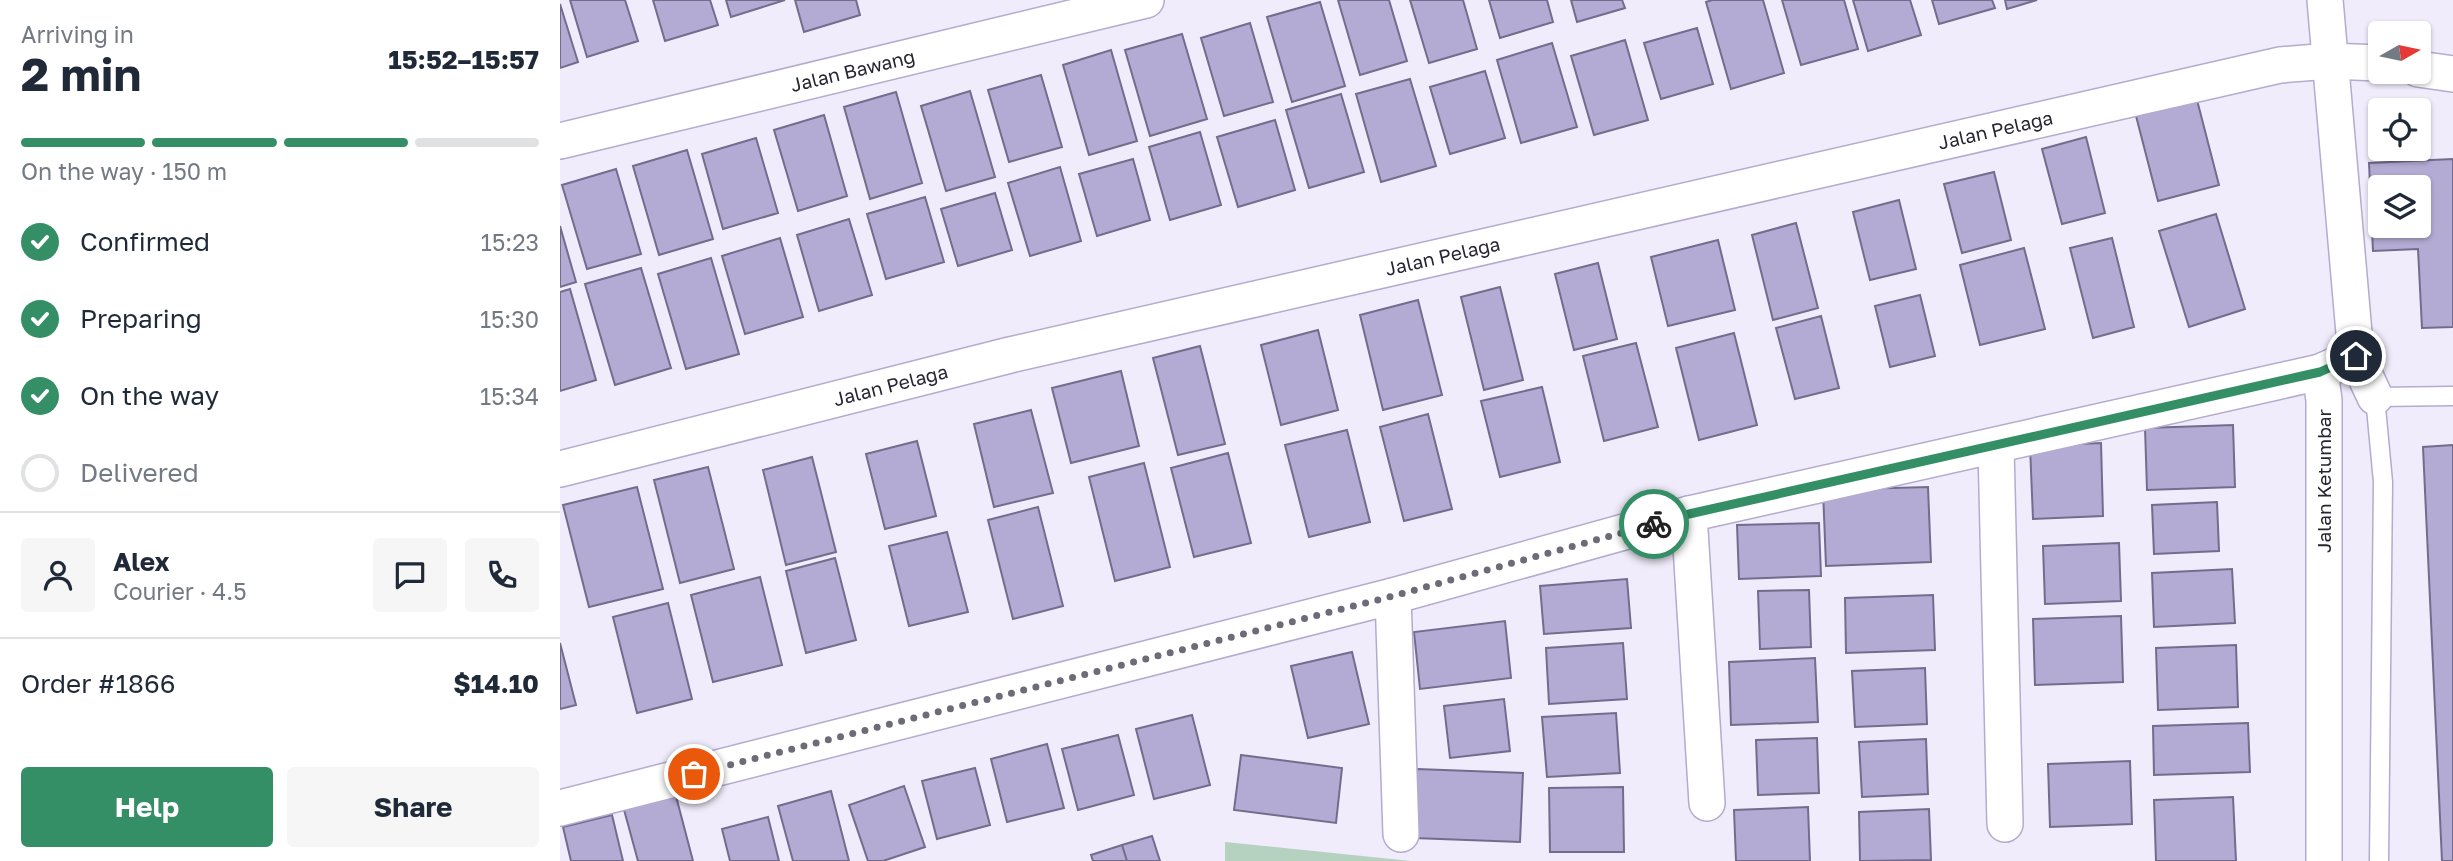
<!DOCTYPE html>
<html lang="en">
<head>
<meta charset="utf-8">
<style>
  :root { --surface:#fff; --page:#f6f6f7; --text:#1f2937; --muted:#747a83; --line:#e0e1e3; --accent:#348f66 }
  body { margin:0; font-family:"Golos Text",sans-serif; background:var(--page); color:var(--text); height:100vh; display:flex; flex-direction:column; font-size:26px; white-space:nowrap }
  * { box-sizing:border-box; margin:0 }
  p { font-size:23px; color:var(--muted) }
  .icon { flex:none; width:38px; height:38px; fill:none; stroke:currentColor; stroke-width:2; stroke-linecap:round; stroke-linejoin:round }
  .map { position:relative; flex:1; overflow:hidden }
  .details { display:flex; flex-direction:column; background:var(--surface); width:560px }
  .details>* { flex:none }
  .needle { width:46px; rotate:81deg }
  .controls { position:absolute; left:1808px; top:21px; display:grid; gap:14px }
  .controls a { display:grid; place-items:center; width:63px; height:63px; border-radius:7px; background:var(--surface); box-shadow:0 2px 5px #0004; font-size:35px }
  .pin { position:absolute; display:grid; place-items:center; width:60px; height:60px; color:#fff; margin:-30px; border:4px solid #fff; border-radius:50%; box-shadow:0 2px 7px #0007 }
  .courier { position:absolute; display:grid; place-items:center; width:70px; height:70px; margin:-35px; border:5px solid #348f66; border-radius:50%; background:#fff; color:#222; box-shadow:0 2px 9px #0007 }
  .head em { font-style:normal; font-weight:700 }
  .head div { display:flex; flex-direction:column-reverse }
  .head { display:flex; align-items:center; justify-content:space-between; height:119px; padding:0 21px }
  h1 { font-size:46px; font-weight:700; line-height:52px }
  .bar { display:grid; grid-template-columns:repeat(4,1fr); gap:10px 7px; align-content:center; height:84px; padding:0 21px }
  .bar i { height:9px; border-radius:5px; background:var(--line) }
  .bar .selected { background:var(--accent) }
  .bar p { grid-column:span 4 }
  .line { display:flex; align-items:center; gap:18px; padding:0 21px; border-top:2px solid var(--line) }
  .line div { flex:1 }
  .round { display:grid; place-items:center; flex:none; width:74px; height:74px; border-radius:7px; background:var(--page) }
  ol { padding:0 21px; list-style:none }
  li { display:flex; align-items:center; gap:21px; height:77px }
  li p { margin-inline-start:auto }
  li .icon { padding:7px; border-radius:50%; background:var(--accent); color:#fff; stroke-width:4 }
  li:last-child { color:var(--muted) }
  li i { width:38px; height:38px; border:4px solid var(--line); border-radius:50% }
  .button { display:flex; gap:14px; margin-top:auto; padding:14px 21px }
  .button a { flex:1; height:80px; border-radius:7px; background:var(--accent); color:#fff; font-size:28px; font-weight:700; line-height:80px; text-align:center }
  .button a+a { background:var(--page); color:var(--text) }
  main { display:flex; flex:1; min-height:0 }
  .map>svg:first-child { display:block }
  .green { fill:#b5d2c0 }
  .building { fill:#b4abd4; stroke:#736c8c; stroke-width:2; fill-rule:evenodd }
  .lines { fill:none; stroke-linecap:round; stroke-linejoin:round }
  .lane-casing { stroke:#b4abce; stroke-width:21 }
  .street-casing { stroke:#b4abce; stroke-width:38 }
  .lane { stroke:#fff; stroke-width:18 }
  .street { stroke:#fff; stroke-width:35 }
  .done { stroke:#6e6a78; stroke-width:7; stroke-dasharray:0 12.6 }
  .route { stroke:#348f66; stroke-width:9 }
  .labels { text-anchor:middle; stroke-width:5; stroke-linejoin:round; paint-order:stroke }
  .street-label { font-size:19px; fill:#282431; stroke:#fff }
</style>
</head>
<body>
<main>
<section class="details">
<div class="head"><div><h1>2 min</h1><p>Arriving in</p></div><em>15:52–15:57</em></div>
<div class="bar"><i class="selected"></i><i class="selected"></i><i class="selected"></i><i></i><p>On the way · 150 m</p></div>
<ol>
<li><svg class="icon" aria-label="check" viewBox="0 0 24 24"><path d="M5 12l5 5 9-10"/></svg>Confirmed<p>15:23</p></li>
<li><svg class="icon" aria-label="check" viewBox="0 0 24 24"><path d="M5 12l5 5 9-10"/></svg>Preparing<p>15:30</p></li>
<li><svg class="icon" aria-label="check" viewBox="0 0 24 24"><path d="M5 12l5 5 9-10"/></svg>On the way<p>15:34</p></li>
<li><i></i>Delivered</li>
</ol>
<div class="line" style="height:126px"><a class="round"><svg class="icon" aria-label="person" viewBox="0 0 24 24"><circle cx="12" cy="8" r="4"/><path d="M4 21q1-7 8-7t8 7"/></svg></a><div><b>Alex</b><p>Courier · 4.5</p></div><a class="round"><svg class="icon" aria-label="chat" viewBox="0 0 24 24"><path d="M4 5h16v11H9l-5 4z"/></svg></a><a class="round"><svg class="icon" aria-label="phone" viewBox="0 0 24 24"><path d="M5 4h4l2 5-3 2q2 4 5 5l2-3 5 2v4C11 20 4 13 5 4z"/></svg></a></div>
<div class="line" style="height:91px"><div>Order #1866</div><b>$14.10</b></div>
<div class="button"><a>Help</a><a>Share</a></div>
</section>
<div class="map">
<svg width="1893" height="861" viewBox="0 0 1893 861">
  <rect width="100%" height="100%" fill="#f0ecfb"/>
  <path class="green" d="M665,842L851,861H665Z"/>
  <path class="building" d="M10,0H65L78,41L27,57Z
    M93,0H150L158,25L105,41Z
    M166,0H225L171,17Z
    M235,0H296L300,15L244,32Z
    M778,0H829L847,61L800,75Z
    M850,0H903L917,49L869,63Z
    M929,0H987L993,22L940,38Z
    M1011,0H1062L1065,8L1017,22Z
    M1152,0H1203L1224,73L1171,89L1146,2Z
    M1222,0H1284L1298,49L1241,65Z
    M1293,0H1350L1361,35L1308,51Z
    M1372,0H1432L1435,8L1379,24Z
    M1445,0H1477L1447,9Z
    M760,2L785,86L732,102L707,17Z
    M0,4L18,62L0,68Z
    M690,23L713,102L664,116L641,38Z
    M1137,28L1153,84L1101,99L1084,43Z
    M622,34L647,119L590,136L565,50Z
    M1065,40L1088,120L1034,135L1011,56Z
    M992,43L1017,127L961,143L937,60Z
    M551,50L577,141L529,155L503,65Z
    M925,71L945,138L890,154L870,87Z
    M481,75L502,147L449,162L428,90Z
    M850,79L876,166L821,182L796,94Z
    M410,91L435,177L386,191L361,106Z
    M336,92L362,183L310,199L284,107Z
    M781,94L804,172L749,188L726,110Z
    M1637,100L1659,185L1598,201L1576,116Z
    M264,115L287,196L238,211L214,130Z
    M715,120L735,190L678,207L657,137Z
    M640,132L661,205L610,220L589,147Z
    M1526,137L1545,213L1502,224L1482,149Z
    M196,138L218,213L163,229L142,154Z
    M127,150L153,239L99,255L73,166Z
    M573,159L590,220L537,236L519,174Z
    M1893,159V327L1862,328L1858,249L1813,251L1809,163ZM1820,187H1858V226H1820Z
    M500,167L521,241L470,256L448,183Z
    M56,169L81,254L27,269L2,185Z
    M1434,172L1451,240L1402,253L1384,184Z
    M435,193L452,250L398,266L381,209Z
    M365,197L384,262L326,279L307,214Z
    M1339,200L1356,269L1310,280L1293,212Z
    M1656,214L1685,309L1629,327L1599,231Z
    M289,219L312,295L259,311L237,235Z
    M1236,223L1258,308L1213,320L1192,235Z
    M0,226L16,282L0,287Z
    M220,238L243,317L185,334L162,256Z
    M1552,238L1574,327L1533,338L1510,248Z
    M1158,240L1175,310L1108,326L1091,257Z
    M1464,248L1485,329L1420,345L1400,265Z
    M151,258L179,354L126,369L98,274Z
    M1038,263L1057,339L1014,350L995,274Z
    M81,268L111,368L55,385L25,284Z
    M940,287L963,380L924,390L901,297Z
    M10,289L36,380L0,391V292Z
    M1360,295L1375,356L1330,367L1315,306Z
    M858,300L882,395L823,410L800,315Z
    M1261,316L1279,388L1235,399L1216,328Z
    M758,330L778,410L721,425L701,345Z
    M1174,333L1197,425L1139,440L1116,348Z
    M1076,343L1098,427L1044,441L1023,356Z
    M640,346L665,444L618,455L593,358Z
    M561,371L579,446L511,463L492,388Z
    M982,387L1000,462L940,477L921,401Z
    M471,410L493,493L434,507L414,424Z
    M868,414L892,509L844,521L820,427Z
    M1673,425L1675,487L1587,490L1585,428Z
    M787,430L810,522L749,537L725,445Z
    M357,441L376,516L325,529L306,454Z
    M1541,443L1543,516L1473,519L1470,446Z
    M1893,445V861H1882L1863,447Z
    M668,453L691,543L634,557L611,468Z
    M252,457L276,552L226,565L203,470Z
    M584,463L610,567L555,581L529,477Z
    M148,467L174,569L120,583L94,480Z
    M77,487L103,589L29,607L3,505Z
    M1368,487L1371,562L1266,566L1263,490Z
    M1657,502L1659,551L1594,554L1592,505Z
    M478,507L503,606L453,619L428,520Z
    M1259,523L1261,576L1179,579L1177,525Z
    M387,532L408,612L349,626L329,546Z
    M1559,543L1561,601L1485,604L1483,546Z
    M275,558L296,640L246,653L226,571Z
    M1672,569L1675,623L1594,627L1592,573Z
    M200,577L222,665L153,682L131,595Z
    M1067,579L1071,628L984,634L980,586Z
    M1249,590L1251,647L1200,649L1198,591Z
    M1373,595L1375,650L1286,653L1285,598Z
    M108,603L132,699L77,713L53,617Z
    M1561,616L1563,682L1475,685L1473,619Z
    M945,621L951,678L860,689L854,632Z
    M0,643L16,705L0,709Z
    M1063,643L1067,699L989,704L986,648Z
    M1676,645L1678,707L1598,710L1596,648Z
    M792,652L809,724L748,738L731,666Z
    M1255,658L1258,722L1171,725L1169,662Z
    M1365,668L1367,724L1295,727L1292,671Z
    M944,699L950,751L890,758L884,706Z
    M1056,713L1060,773L987,777L982,717Z
    M632,715L650,785L594,799L576,729Z
    M1688,723L1690,772L1594,775L1593,726Z
    M558,735L574,795L518,810L502,749Z
    M1257,738L1259,793L1198,795L1196,740Z
    M1366,739L1368,794L1302,797L1299,742Z
    M487,744L504,808L447,822L431,759Z
    M681,755L782,768L776,823L674,810Z
    M1570,761L1572,824L1490,827L1488,764Z
    M415,768L430,825L377,839L362,781Z
    M857,769L963,773L960,842L854,838Z
    M112,781L133,861H78L60,795Z
    M344,786L365,847L323,861H308L289,805Z
    M1063,787L1064,852H990L989,788Z
    M271,791L289,861H233L218,806Z
    M1673,797L1676,861H1596L1594,800Z
    M1248,807L1250,861H1176L1174,810Z
    M1369,809L1371,860L1300,861L1299,812Z
    M52,815L63,861H11L3,827Z
    M208,817L219,861H170L162,829Z
    M592,836L600,861H567L562,845Z
    M562,845L567,861H533L531,855Z"/>
  <g class="lines">
    <defs>
      <path id="lane" d="M1819,861L1823,482L1815,397L1893,396"/>
      <g id="street">
        <path d="M1765,0L1796,356L1815,397"/>
        <path d="M1858,69L1893,74"/>
        <path id="s1" d="M0,141L586,0"/>
        <path d="M1436,447L1445,824"/>
        <path id="s2" d="M0,469L450,355L1720,65L1769,61L1820,63"/>
        <path d="M1129,514L1147,803"/>
        <path d="M833,596L841,834"/>
        <path d="M0,808L833,596L1129,514L1760,372"/>
        <path d="M1764,861V400L1760,372L1796,356"/>
      </g>
    </defs>
    <use href="#lane" class="lane-casing"/>
    <use href="#street" class="street-casing"/>
    <use href="#lane" class="lane"/>
    <use href="#street" class="street"/>
  </g>
  <g class="lines">
    <path class="done" d="M134,774L833,596L1094,524"/>
    <path class="route" d="M1094,524L1129,514L1742,376L1760,372L1796,356"/>
  </g>
  <g class="labels">
    <g class="street-label">
      <text dy="7" stroke="none"><textPath href="#s1" startOffset="301">Jalan Bawang</textPath></text>
      <text dy="7" stroke="none"><textPath href="#s2" startOffset="1475">Jalan Pelaga</textPath></text>
      <text dy="7" stroke="none"><textPath href="#s2" startOffset="908">Jalan Pelaga</textPath></text>
      <text dy="7" stroke="none"><textPath href="#s2" startOffset="341">Jalan Pelaga</textPath></text>
      <text transform="translate(1764 481) rotate(-90)" y="7">Jalan Ketumbar</text>
    </g>
  </g>
</svg>
<div class="controls">
<a><svg class="needle" viewBox="-14 -14 28 28"><path d="M0-13l5 13h-10z" fill="#e53935"/><path d="M0 13l5-13h-10z" fill="#747a83"/></svg></a>
<a><svg class="icon" aria-label="locate" viewBox="0 0 24 24"><circle cx="12" cy="12" r="6"/><path d="M12 2v4M12 18v4M2 12h4M18 12h4"/></svg></a>
<a><svg class="icon" aria-label="layers" viewBox="0 0 24 24"><path d="M12 4l9 5-9 5-9-5zM3 14l9 5 9-5"/></svg></a>
</div>
<div class="pin" style="left:134px;top:774px;background:#ea580c"><svg class="icon" aria-label="bag" viewBox="0 0 24 24"><path d="M5 8h14l-1 12H6zM9 8a3 3 0 0 1 6 0"/></svg></div>
<div class="pin" style="left:1796px;top:356px;background:#1f2937"><svg class="icon" aria-label="home" viewBox="0 0 24 24"><path d="M3 11l9-7 9 7M6 9v11h12V9"/></svg></div>
<div class="courier" style="left:1094px;top:524px"><svg class="icon" aria-label="bike" viewBox="0 0 24 24"><circle cx="6" cy="16" r="4"/><circle cx="18" cy="16" r="4"/><path d="M6 16l4-8h5l3 8M10 8l3 8H6M13 5h3"/></svg></div>
</div>
</main>
</body>
</html>
